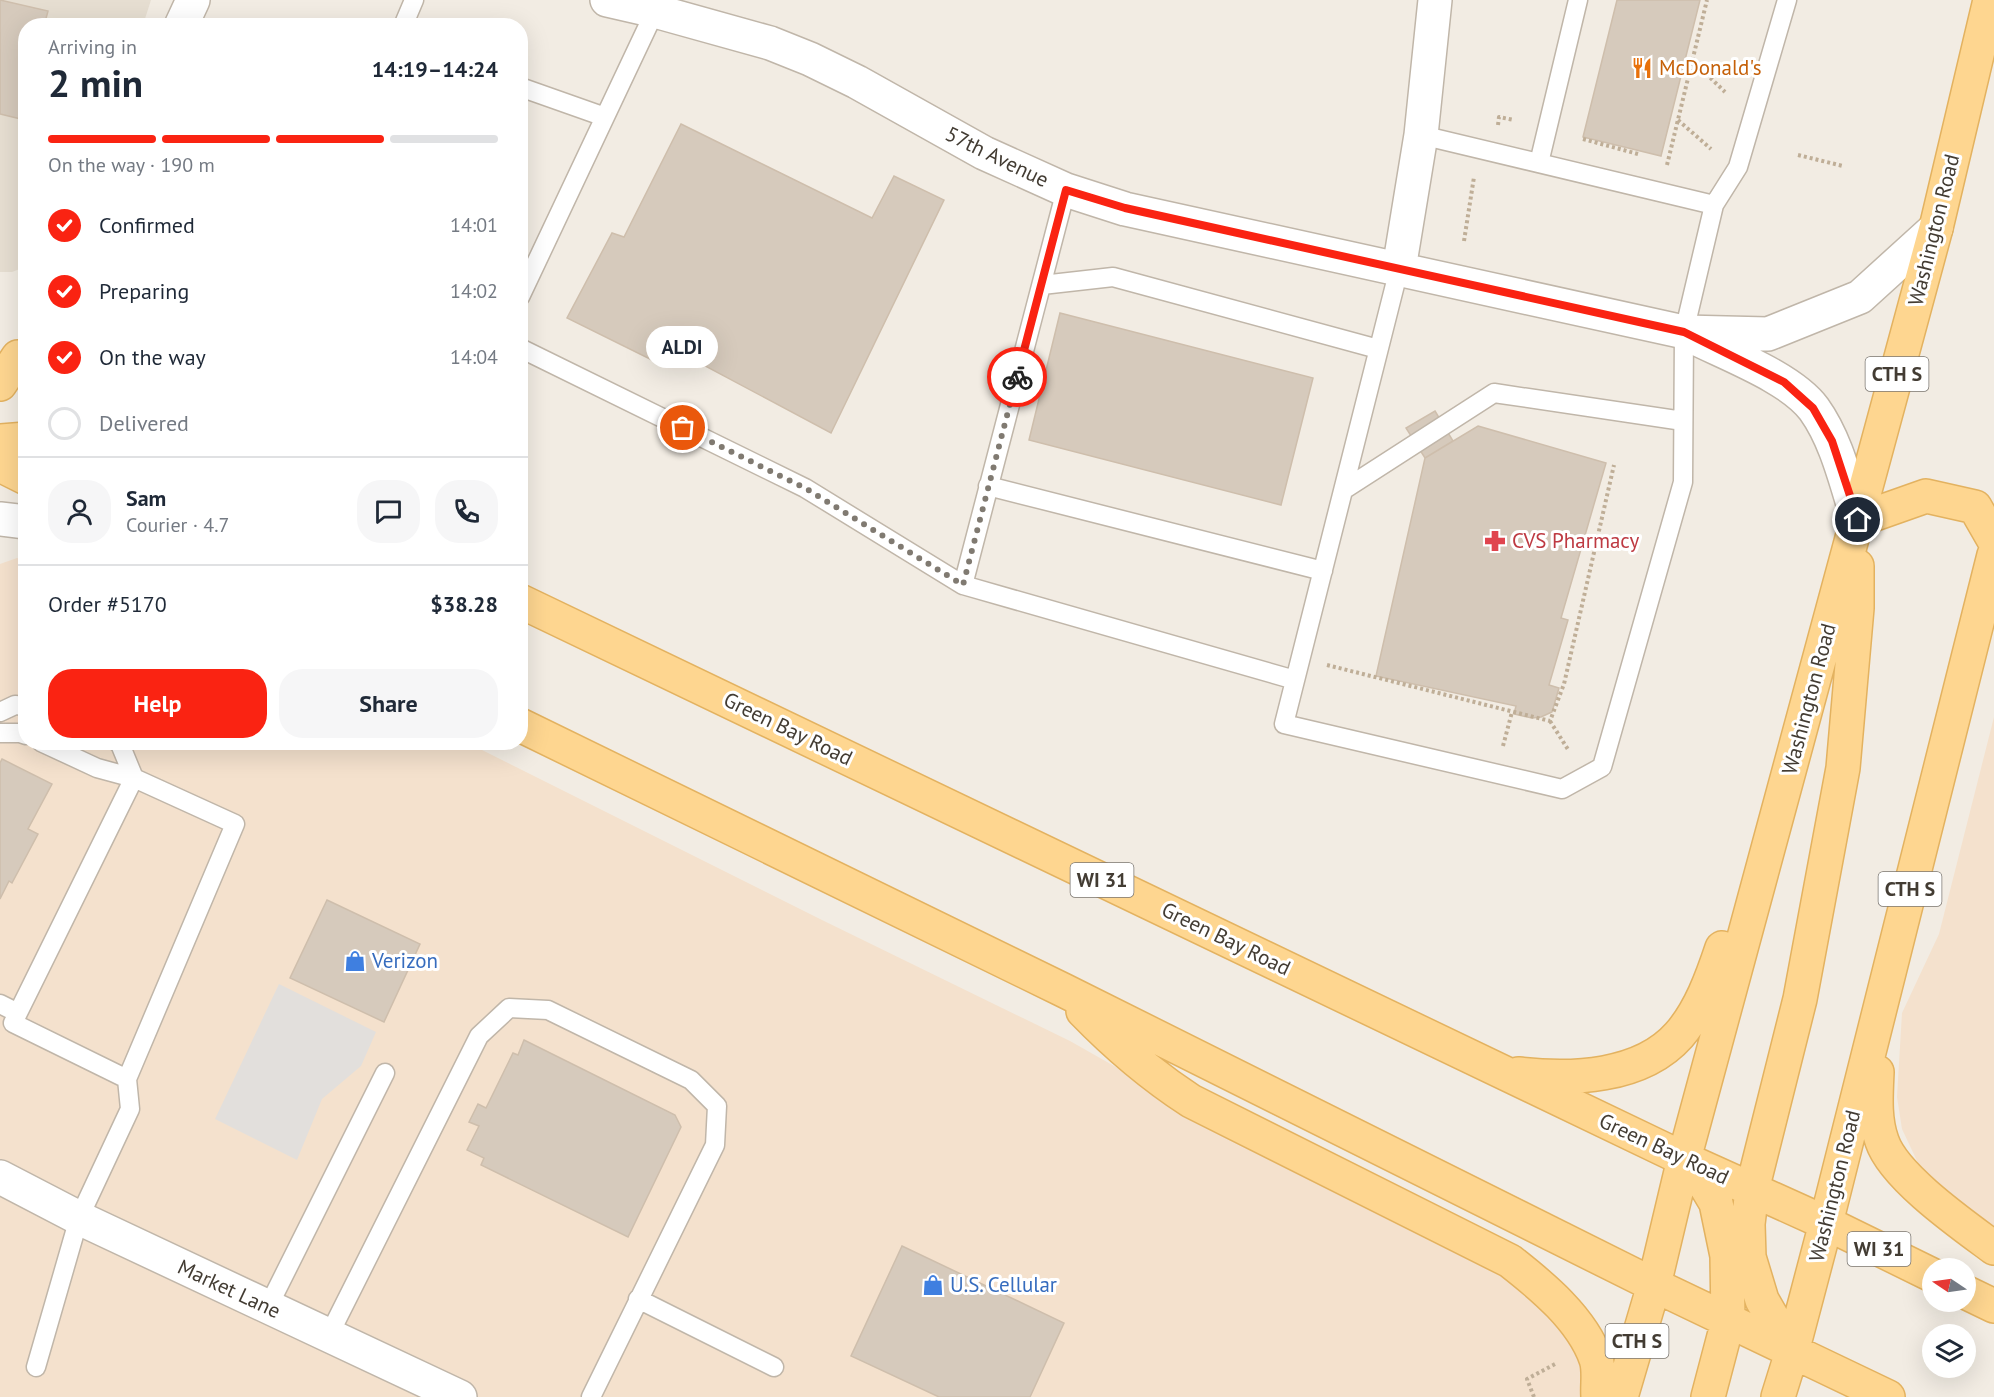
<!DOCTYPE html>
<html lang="en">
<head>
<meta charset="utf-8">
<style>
  :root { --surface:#fff; --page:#f6f6f7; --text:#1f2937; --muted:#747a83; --line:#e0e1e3; --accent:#fa2312 }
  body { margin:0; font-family:"PT Sans",sans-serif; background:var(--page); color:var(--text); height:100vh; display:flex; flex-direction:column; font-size:22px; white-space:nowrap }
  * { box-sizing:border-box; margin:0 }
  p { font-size:20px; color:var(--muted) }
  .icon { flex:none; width:33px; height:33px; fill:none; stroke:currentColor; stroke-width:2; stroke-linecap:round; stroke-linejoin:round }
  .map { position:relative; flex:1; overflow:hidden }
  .details { position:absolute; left:18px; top:18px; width:510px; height:732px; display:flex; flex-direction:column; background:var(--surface); border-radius:24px; box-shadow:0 6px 24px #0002 }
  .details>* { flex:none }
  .needle { width:39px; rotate:283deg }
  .buttons { position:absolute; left:1922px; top:1258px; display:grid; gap:12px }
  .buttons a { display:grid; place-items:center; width:54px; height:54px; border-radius:50%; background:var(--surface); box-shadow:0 6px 24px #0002; font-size:30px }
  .pin { position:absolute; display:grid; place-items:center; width:51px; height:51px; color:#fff; margin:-26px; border:3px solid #fff; border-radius:50%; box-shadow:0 2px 6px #0007 }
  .courier { position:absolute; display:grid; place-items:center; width:60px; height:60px; margin:-30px; border:4px solid #fa2312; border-radius:50%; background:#fff; color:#222; box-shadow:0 2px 8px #0007 }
  .bubble { position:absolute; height:42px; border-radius:21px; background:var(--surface); box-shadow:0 6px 24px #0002; font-size:20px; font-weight:700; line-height:42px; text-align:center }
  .head em { font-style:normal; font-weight:700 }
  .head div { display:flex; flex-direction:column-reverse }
  .head { display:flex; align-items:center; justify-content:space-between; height:102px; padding:0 30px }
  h1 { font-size:39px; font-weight:700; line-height:45px }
  .bar { display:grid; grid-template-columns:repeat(4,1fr); gap:9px 6px; align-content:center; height:72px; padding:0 30px }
  .bar i { height:8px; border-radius:4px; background:var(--line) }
  .bar .current { background:var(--accent) }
  .bar p { grid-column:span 4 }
  .line { display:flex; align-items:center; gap:15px; padding:0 30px; border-top:2px solid var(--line) }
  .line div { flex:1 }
  .round { display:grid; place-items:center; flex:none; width:63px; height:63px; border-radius:24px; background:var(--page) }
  ol { padding:0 30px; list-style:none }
  li { display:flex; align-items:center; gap:18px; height:66px }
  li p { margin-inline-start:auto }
  li .icon { padding:6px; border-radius:50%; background:var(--accent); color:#fff; stroke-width:4 }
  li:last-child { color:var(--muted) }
  li i { width:33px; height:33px; border:3px solid var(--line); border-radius:50% }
  .primary-button { display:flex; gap:12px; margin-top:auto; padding:12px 30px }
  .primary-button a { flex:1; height:69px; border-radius:24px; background:var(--accent); color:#fff; font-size:24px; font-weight:700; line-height:69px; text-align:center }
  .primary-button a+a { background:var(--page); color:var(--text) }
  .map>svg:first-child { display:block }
  .residential { fill:#e6ded1 }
  .commercial { fill:#f4e1cd }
  .parking { fill:#e2dfdc }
  .building { fill:#d6cabc; stroke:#cebeac; stroke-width:1.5 }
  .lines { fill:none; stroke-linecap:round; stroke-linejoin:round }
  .lane-casing { stroke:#c0b6a9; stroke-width:21 }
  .street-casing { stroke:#c0b6a9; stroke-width:36 }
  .primary-casing { stroke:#e3b260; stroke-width:36 }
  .path { stroke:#bfae97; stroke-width:4; stroke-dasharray:3 3; stroke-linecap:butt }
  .lane { stroke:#fff; stroke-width:18 }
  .street { stroke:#fff; stroke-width:33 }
  .primary { stroke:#fed690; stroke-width:33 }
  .done { stroke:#807a71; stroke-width:6; stroke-dasharray:0 10.8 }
  .route { stroke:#fa2312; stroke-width:8 }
  .labels { text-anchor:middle; stroke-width:6; stroke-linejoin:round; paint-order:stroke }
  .shield { fill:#fff; stroke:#7b7670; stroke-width:1.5 }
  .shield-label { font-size:20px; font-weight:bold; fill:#433c33 }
  .food-label { font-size:21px; fill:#c56008; stroke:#fff; text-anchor:start }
  .street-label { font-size:21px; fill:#433c33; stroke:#fff }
  .health-label { font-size:21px; fill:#be3a42; stroke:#fff; text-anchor:start }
  .shop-label { font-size:21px; fill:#366cbe; stroke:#fff; text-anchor:start }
</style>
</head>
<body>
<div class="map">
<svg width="1994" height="1397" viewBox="0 0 1994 1397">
  <rect width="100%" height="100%" fill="#f2ece3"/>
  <path class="residential" d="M0,0H151L143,25L26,26L25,267L12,272H0Z"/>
  <path class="commercial" d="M17,558L25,560L26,742L468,743L822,920L1070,1041L1264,1151L1520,1284L1567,1334L1582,1372L1585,1397H0V564Z
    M1994,717V1231L1968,1211L1918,1163L1902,1129L1897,1097L1902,1013L1939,934Z"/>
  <path class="parking" d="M279,984L376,1032L361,1066L322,1099L297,1160L215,1119Z"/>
  <path class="building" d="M0,0L48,11L44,26H26V100L21,119L0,114Z
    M1617,0H1700L1661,156L1583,137Z
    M681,124L872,218L894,176L944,200L831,433L666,345L656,362L567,318L612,233L624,237Z
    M1060,313L1313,378L1281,505L1029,440Z
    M1435,411L1453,441L1425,458L1406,428Z
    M1478,426L1606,463L1561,618L1568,620L1549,685L1559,688L1552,712L1541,717L1532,718L1514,714L1516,706L1376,676L1425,458Z
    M2,759L52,784L28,829L38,834L12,883L9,881L0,899V763Z
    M327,900L420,944L384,1022L290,978Z
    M524,1040L675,1115L681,1127L628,1237L481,1165L484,1158L467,1150L479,1126L469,1122L478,1104L486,1108L513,1053L518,1055Z
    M902,1246L1064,1323L1030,1397H939L851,1356Z"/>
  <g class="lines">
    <defs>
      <path id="lane" d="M403,26L414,0
        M520,87L605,117
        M1421,135L1714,205
        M1539,163L1578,0
        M1066,190L963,585L1295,680
        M1399,269L1284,724L1562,789L1602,767L1683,482L1684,332L1714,205L1738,167L1787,0
        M1042,285L1113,277L1378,349
        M520,297L655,11
        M520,348L805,488L963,585
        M988,486L1323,571
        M1345,489L1494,393L1683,421
        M0,712L15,705L26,706
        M0,733H20L26,735
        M41,742L97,768L134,778
        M117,742L120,744L134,778
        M0,1004L18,1013
        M638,1299L774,1367
        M268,1307L385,1073
        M329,1335L479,1036L509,1008L548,1010L691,1080L717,1106L715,1145L591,1397
        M36,1367L79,1218L130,1109L127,1079L235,824L134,778L13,1023L127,1079"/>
      <path id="street" d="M607,0L655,11L770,43L810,59L857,82L984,153L1066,190L1125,209L1684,332L1768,334L1860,297L1936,228
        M181,26L193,0
        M1399,269L1421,135L1435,0
        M1693,337C1729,355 1791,378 1814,409C1837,441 1846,483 1858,520
        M0,519L26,522
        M0,1177L79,1218L460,1397"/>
      <path id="primary" d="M0,384L18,357
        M0,441L26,439
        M0,465L26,478
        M1858,520L1926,496L1975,507L1994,540
        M520,601L1684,1159L1826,1223L1932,1275
        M520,725L1063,990L1654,1285L1888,1397
        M1083,1011C1116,1045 1151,1075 1191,1101L1510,1261C1542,1286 1582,1319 1596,1359C1600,1370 1597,1385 1598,1397
        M1877,1072C1876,1095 1874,1119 1882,1141C1894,1177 1963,1225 1994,1248
        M1518,1074C1571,1080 1641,1078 1679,1035C1700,1011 1712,978 1722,948
        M1687,1163L1704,1183L1716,1203L1727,1256L1728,1321L1708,1397
        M1965,1292L1994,1306
        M1792,1352L1762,1300L1749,1257L1748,1224L1752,1190L1800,999L1843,768L1857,608V566
        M1621,1397L1654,1285L1684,1159L1936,228L1990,0
        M1778,1397L1792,1352L1826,1223L1994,555"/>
    </defs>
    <use href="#lane" class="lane-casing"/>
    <use href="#street" class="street-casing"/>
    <use href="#primary" class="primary-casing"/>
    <path class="path" d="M1693,61L1725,92
      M1678,120L1711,149
      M1498,125L1499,117L1514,120
      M1583,139L1638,154
      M1798,155L1843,166
      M1667,165L1707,0
      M1464,241L1474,177
      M1327,665L1550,721L1564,684L1614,465
      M1550,721L1569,751
      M1503,746L1512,712
      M1534,1397L1527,1379L1557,1363"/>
    <use href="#lane" class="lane"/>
    <use href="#street" class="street"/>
    <use href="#primary" class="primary"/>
  </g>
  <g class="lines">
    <path class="done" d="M683,428L805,488L963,585L1017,377"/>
    <path class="route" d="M1017,377L1066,190L1125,208L1684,332L1784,382L1813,408L1832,441L1858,520"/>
  </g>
  <defs>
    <symbol id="restaurant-bare" viewBox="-9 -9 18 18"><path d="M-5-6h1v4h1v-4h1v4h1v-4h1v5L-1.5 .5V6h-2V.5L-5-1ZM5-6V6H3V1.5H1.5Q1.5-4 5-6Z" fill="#e8710a" stroke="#fff" stroke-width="2.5" paint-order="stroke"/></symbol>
    <symbol id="pharmacy-bare" viewBox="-9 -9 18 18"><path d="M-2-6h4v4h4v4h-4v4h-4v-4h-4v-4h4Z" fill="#e0444e" stroke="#fff" stroke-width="2.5" paint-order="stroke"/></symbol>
    <symbol id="shop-bare" viewBox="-9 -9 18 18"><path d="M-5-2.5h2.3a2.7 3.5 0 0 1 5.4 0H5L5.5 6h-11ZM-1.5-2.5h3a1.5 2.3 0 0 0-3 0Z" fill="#3f7fe0" stroke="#fff" stroke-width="2.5" paint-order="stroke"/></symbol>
  </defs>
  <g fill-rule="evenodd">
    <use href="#restaurant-bare" x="1627" y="53" width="30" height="30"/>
    <use href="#pharmacy-bare" x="1480" y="526" width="30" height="30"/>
    <use href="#shop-bare" x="340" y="946" width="30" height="30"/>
    <use href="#shop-bare" x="918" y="1270" width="30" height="30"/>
  </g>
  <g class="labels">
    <g class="shield">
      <rect x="1865.5" y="357" width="63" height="34" rx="4.5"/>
      <rect x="1070.5" y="863" width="63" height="34" rx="4.5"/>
      <rect x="1878.5" y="872" width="63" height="34" rx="4.5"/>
      <rect x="1847.5" y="1232" width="63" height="34" rx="4.5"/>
      <rect x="1605.5" y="1324" width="63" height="34" rx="4.5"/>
    </g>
    <g class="shield-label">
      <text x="1897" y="381">CTH S</text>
      <text x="1102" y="887">WI 31</text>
      <text x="1910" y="896">CTH S</text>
      <text x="1879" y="1256">WI 31</text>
      <text x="1637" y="1348">CTH S</text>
    </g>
    <g class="food-label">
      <text x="1659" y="75">McDonald's</text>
    </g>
    <g class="street-label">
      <text transform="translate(997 157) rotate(26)" y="7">57th Avenue</text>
      <text transform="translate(1934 230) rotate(-76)" y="7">Washington Road</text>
      <text transform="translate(1809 699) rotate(-75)" y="7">Washington Road</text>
      <text transform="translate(788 729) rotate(26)" y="7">Green Bay Road</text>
      <text transform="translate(1226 939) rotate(26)" y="7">Green Bay Road</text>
      <text transform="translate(1664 1149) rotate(25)" y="7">Green Bay Road</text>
      <text transform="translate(1835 1186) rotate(-76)" y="7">Washington Road</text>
      <text transform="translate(229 1289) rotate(25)" y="7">Market Lane</text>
    </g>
    <g class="health-label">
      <text x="1512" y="548">CVS Pharmacy</text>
    </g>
    <g class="shop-label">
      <text x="372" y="968">Verizon</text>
      <text x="950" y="1292">U.S. Cellular</text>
    </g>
  </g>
</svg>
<div class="buttons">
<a><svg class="needle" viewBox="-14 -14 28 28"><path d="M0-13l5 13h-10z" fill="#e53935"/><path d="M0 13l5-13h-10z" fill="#747a83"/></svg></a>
<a><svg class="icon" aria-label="layers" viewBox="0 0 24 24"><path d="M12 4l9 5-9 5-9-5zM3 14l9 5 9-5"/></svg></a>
</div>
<div class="pin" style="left:683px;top:428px;background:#ea580c"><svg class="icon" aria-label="bag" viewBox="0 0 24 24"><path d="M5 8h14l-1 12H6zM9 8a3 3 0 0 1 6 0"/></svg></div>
<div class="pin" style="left:1858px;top:520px;background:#1f2937"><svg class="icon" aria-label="home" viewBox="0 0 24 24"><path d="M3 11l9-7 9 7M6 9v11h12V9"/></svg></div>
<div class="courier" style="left:1017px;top:377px"><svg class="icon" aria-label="bike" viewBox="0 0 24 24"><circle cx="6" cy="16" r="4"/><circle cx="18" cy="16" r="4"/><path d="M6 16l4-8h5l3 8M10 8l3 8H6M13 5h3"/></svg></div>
<div class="bubble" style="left:646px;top:326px;width:72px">ALDI</div>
<section class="details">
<div class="head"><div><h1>2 min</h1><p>Arriving in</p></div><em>14:19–14:24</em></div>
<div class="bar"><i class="current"></i><i class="current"></i><i class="current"></i><i></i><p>On the way · 190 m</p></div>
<ol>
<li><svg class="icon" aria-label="check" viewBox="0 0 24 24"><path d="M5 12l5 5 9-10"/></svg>Confirmed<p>14:01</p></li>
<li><svg class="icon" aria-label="check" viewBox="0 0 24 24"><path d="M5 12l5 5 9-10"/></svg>Preparing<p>14:02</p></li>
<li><svg class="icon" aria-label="check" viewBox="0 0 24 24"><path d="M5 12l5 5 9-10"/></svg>On the way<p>14:04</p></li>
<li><i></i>Delivered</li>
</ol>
<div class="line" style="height:108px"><a class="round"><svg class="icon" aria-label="person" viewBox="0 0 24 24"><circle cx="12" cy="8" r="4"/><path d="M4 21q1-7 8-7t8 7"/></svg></a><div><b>Sam</b><p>Courier · 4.7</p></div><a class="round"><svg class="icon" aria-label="chat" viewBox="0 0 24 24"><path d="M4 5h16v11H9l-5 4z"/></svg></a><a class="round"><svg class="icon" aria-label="phone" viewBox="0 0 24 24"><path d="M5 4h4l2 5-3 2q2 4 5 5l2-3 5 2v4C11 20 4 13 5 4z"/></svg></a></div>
<div class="line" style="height:78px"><div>Order #5170</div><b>$38.28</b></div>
<div class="primary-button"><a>Help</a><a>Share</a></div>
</section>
</div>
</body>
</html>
